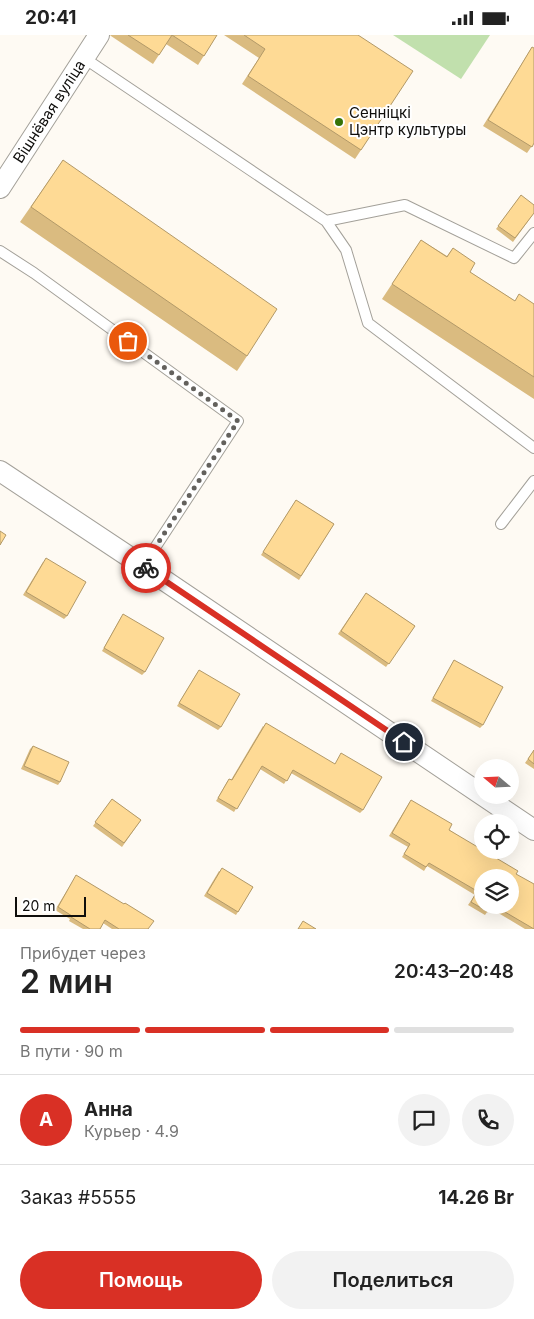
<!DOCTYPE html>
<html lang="ru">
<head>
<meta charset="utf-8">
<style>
  :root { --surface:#fff; --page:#f2f2f2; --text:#222; --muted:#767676; --line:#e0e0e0; --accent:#d93025 }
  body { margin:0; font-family:Inter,sans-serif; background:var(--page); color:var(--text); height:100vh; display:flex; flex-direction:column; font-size:19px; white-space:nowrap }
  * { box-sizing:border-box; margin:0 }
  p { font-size:16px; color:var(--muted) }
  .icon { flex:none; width:28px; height:28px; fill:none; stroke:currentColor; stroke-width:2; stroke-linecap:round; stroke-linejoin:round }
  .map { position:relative; height:894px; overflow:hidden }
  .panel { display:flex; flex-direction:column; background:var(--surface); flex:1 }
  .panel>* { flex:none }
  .needle { width:32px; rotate:289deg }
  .tools { position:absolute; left:474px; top:724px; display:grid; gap:10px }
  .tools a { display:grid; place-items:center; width:45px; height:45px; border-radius:50%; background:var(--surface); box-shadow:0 5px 20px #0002; font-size:25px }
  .scale { position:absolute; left:15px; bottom:12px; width:71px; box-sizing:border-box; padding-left:5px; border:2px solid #0f0e0c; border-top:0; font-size:14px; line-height:18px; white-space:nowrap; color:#0f0e0c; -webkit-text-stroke:4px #fff; paint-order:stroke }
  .pin { position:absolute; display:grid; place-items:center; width:42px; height:42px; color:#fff; margin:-21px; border:2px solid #fff; border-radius:50%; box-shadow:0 1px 5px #0007 }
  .courier { position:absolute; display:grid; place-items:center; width:50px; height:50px; margin:-25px; border:4px solid #d93025; border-radius:50%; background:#fff; color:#222; box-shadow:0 1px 6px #0007 }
  .summary em { font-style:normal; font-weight:600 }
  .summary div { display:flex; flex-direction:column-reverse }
  .summary { display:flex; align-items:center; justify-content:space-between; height:85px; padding:0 20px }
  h1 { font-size:32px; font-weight:600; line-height:38px }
  .bar { display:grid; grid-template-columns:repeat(4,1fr); gap:8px 5px; align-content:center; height:60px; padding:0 20px }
  .bar i { height:6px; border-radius:4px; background:var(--line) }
  .bar .on { background:var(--accent) }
  .bar p { grid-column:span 4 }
  .line { display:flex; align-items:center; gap:12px; padding:0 20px; border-top:1px solid var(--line) }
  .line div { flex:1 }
  .round { display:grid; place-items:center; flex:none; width:52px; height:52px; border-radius:26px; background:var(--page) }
  .cta { display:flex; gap:10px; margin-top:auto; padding:10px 20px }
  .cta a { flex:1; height:58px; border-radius:30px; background:var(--accent); color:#fff; font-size:20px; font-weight:600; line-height:58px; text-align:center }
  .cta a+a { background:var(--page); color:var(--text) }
  .status { display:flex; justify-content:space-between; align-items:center; height:35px; padding:0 25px; background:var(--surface); direction:ltr }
  .status svg { height:14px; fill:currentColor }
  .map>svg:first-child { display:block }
  .grass { fill:#c1e0ad }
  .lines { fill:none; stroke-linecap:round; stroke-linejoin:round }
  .service-casing { stroke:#a3a099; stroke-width:12 }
  .minor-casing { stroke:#a3a099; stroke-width:22 }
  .service { stroke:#fff; stroke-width:10 }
  .minor { stroke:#fff; stroke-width:20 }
  .wall { fill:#dabb80 }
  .building { fill:#feda95; stroke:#b29968 }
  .done { stroke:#63615d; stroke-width:5; stroke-dasharray:0 9 }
  .route { stroke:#d93025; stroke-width:6 }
  .poi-dot { fill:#377306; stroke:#fff; stroke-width:2 }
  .labels { text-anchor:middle; stroke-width:4; stroke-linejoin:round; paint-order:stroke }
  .street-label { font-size:15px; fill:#0f0e0c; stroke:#fff }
  .poi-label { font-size:15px; fill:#0f0e0c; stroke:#fff; text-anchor:start }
</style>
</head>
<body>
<div class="status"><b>20:41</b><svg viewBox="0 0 49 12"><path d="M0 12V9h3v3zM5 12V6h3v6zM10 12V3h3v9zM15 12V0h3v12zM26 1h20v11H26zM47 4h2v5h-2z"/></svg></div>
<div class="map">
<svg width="534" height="894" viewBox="0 0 534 894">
  <rect width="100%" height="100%" fill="#fefaf3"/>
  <path class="grass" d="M393,0H490L461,44Z"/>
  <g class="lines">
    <defs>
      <path id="service" d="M84,23L326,186L346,215L368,288L534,413
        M326,186L405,170L514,223L534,198
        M0,216L34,238L238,386L143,531
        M501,489L534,446"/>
      <g id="minor">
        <path id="s1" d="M0,153L99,0"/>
        <path d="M0,436L143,531L534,795"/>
      </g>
    </defs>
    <use href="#service" class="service-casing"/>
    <use href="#minor" class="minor-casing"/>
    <use href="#service" class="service"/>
    <use href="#minor" class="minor"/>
  </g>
  <path class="wall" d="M110,0H217L198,30L166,9L153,29L111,1Z
    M224,0H358L361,115L355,124L242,49L259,23Z
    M532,12L534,108L527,118L483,91Z
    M63,125L247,321L237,336L20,187Z
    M521,160L534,178L513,207L496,194Z
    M421,205L447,221L453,213L470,237L515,266L534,269V364L382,264Z
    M296,465L334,489L299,545L261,520Z
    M43,527L67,581L64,584L23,560Z
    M366,558L415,591L386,632L338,599Z
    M121,582L145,637L142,640L102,616Z
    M454,625L483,690L480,693L431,666Z
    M197,638L221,692L218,695L177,671Z
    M263,691L363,775L360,778L291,738L284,749L260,734L234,777L216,766L227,747L231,745Z
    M33,711L60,747L58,750L21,734L30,714Z
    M534,715V734L525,728Z
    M112,764L141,785L122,812L93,791Z
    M409,768L516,839L534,894H525L490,873L485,880L468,870L475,860L427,831L424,836L402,822L408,812L389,801Z
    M219,836L253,852L236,880L204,861Z
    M74,844L148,894H112L103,888L100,894H83L69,886L70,884L55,875Z"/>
  <path class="building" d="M128,0H217L204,21L172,0L159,20Z
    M244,0H358L413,36L361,115L248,41L265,14Z
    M532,12L534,13V108L532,112L488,85Z
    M63,125L277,274L247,321L31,172Z
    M521,160L534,170V178L515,203L498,191Z
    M421,205L447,222L453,213L475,228L470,237L515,266L519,259L534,269V342L392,249Z
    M296,465L334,489L301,541L263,517Z
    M0,496L6,500L0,510Z
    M46,523L86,547L67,581L26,557Z
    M366,558L415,591L389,629L341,596Z
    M123,579L164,603L145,637L104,613Z
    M454,625L503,652L483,690L433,663Z
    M199,635L240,659L221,692L179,668Z
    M266,688L335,729L341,718L382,742L363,775L293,735L287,746L262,731L237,774L218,763L229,744L232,745Z
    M33,711L69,727L60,747L24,731Z
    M534,715V729L528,724Z
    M112,764L141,785L124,808L95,787Z
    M411,765L452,789L449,795L518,836L516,839L534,849V894L493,870H510V842H482V870H492L488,877L471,867L477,856L429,828L426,832L404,819L410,809L392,798Z
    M222,833L253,852L238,877L207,858Z
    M76,840L124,869L125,868L154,886L148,894H119L105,885L100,894H90L71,882L72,881L58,872Z
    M303,886L316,894H298Z"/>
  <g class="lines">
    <path class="done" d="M128,306L238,386L143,531L146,533"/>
    <path class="route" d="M146,533L404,707"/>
  </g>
  <circle class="poi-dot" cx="339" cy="87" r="5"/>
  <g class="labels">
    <g class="street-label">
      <text dy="5" stroke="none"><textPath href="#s1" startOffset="91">Вішнёвая вуліца</textPath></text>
    </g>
    <g class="poi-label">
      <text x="349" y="83">Сенніцкі<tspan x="349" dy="17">Цэнтр культуры</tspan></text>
    </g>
  </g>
</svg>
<div class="tools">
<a><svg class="needle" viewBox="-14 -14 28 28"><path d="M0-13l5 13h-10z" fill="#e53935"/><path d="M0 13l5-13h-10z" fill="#767676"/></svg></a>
<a><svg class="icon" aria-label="locate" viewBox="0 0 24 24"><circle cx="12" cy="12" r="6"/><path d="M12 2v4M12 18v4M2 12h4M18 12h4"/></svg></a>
<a><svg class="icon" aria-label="layers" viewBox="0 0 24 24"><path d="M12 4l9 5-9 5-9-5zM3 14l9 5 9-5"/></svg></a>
</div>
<div class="scale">20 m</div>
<div class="pin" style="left:128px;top:306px;background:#ea580c"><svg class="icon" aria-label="bag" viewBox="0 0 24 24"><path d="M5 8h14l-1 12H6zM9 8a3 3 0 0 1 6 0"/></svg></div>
<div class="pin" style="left:404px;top:707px;background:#1f2937"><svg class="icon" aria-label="home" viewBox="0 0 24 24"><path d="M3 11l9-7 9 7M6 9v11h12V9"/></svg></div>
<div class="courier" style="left:146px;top:533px"><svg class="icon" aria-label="bike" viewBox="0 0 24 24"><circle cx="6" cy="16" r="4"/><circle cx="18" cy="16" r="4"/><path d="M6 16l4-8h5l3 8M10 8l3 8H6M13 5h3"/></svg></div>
</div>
<section class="panel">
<div class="summary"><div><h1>2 мин</h1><p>Прибудет через</p></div><em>20:43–20:48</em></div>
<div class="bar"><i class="on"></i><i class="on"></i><i class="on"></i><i></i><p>В пути · 90 m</p></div>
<div class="line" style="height:90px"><b class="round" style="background:var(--accent);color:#fff">А</b><div><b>Анна</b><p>Курьер · 4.9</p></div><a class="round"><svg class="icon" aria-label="chat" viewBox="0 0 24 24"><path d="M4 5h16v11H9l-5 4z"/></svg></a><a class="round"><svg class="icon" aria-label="phone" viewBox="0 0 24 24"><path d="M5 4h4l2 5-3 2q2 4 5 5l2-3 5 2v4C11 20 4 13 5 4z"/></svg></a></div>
<div class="line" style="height:65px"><div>Заказ #5555</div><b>14.26 Br</b></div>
<div class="cta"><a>Помощь</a><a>Поделиться</a></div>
</section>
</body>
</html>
